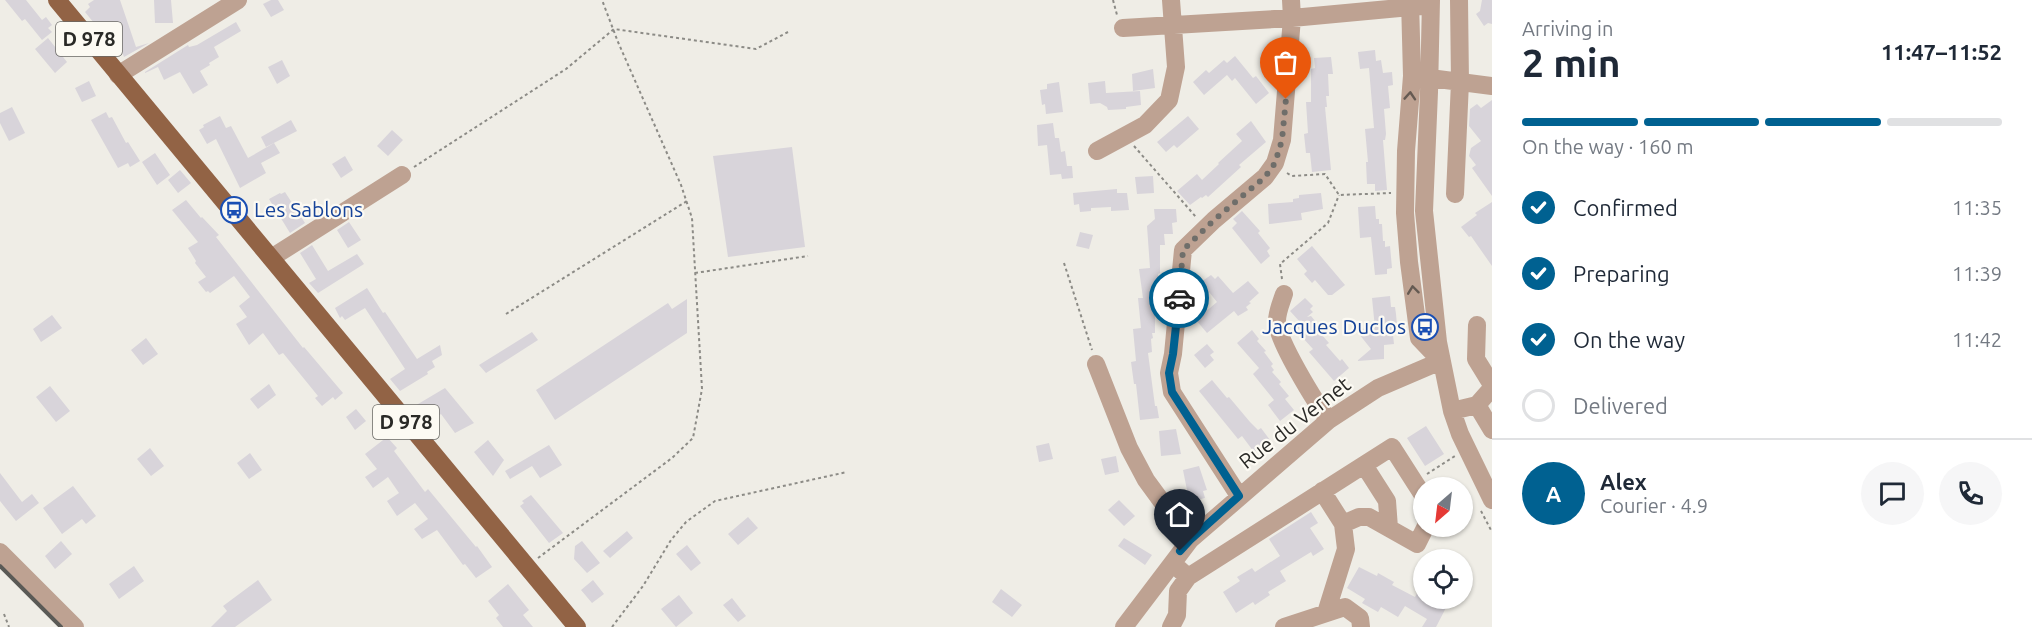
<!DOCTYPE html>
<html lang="en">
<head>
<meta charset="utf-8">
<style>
  :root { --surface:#fff; --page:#f6f6f7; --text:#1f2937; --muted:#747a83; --line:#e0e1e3; --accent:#006191 }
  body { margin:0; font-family:Ubuntu,sans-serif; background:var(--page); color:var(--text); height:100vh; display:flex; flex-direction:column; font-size:22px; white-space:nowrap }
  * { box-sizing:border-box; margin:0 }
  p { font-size:20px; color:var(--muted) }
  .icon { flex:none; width:33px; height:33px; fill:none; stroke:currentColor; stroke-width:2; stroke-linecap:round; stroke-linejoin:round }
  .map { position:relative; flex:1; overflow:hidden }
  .details { display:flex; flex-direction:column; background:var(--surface); width:540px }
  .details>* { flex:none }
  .needle { width:39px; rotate:208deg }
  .buttons { position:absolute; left:1413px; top:477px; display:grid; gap:12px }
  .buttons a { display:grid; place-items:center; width:60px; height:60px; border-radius:50%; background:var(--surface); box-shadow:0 2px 4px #0004; font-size:30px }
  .pin { position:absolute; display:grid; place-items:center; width:51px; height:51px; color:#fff; margin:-62px -26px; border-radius:50% 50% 50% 0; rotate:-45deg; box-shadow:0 0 6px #0007 }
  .pin .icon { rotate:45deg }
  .courier { position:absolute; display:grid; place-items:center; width:60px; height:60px; margin:-30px; border:4px solid #006191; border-radius:50%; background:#fff; color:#222; box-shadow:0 2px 8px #0007 }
  .head em { font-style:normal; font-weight:700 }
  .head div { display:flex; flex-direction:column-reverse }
  .head { display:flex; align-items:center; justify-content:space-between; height:102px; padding:0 30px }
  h1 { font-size:39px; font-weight:700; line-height:45px }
  .bar { display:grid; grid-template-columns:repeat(4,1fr); gap:9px 6px; align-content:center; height:72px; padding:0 30px }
  .bar i { height:8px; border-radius:4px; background:var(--line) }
  .bar .selected { background:var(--accent) }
  .bar p { grid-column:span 4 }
  .line { display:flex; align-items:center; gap:15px; padding:0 30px; border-top:2px solid var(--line) }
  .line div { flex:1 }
  .round { display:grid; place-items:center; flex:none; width:63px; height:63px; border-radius:32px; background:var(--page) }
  ol { padding:0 30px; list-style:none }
  li { display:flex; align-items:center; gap:18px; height:66px }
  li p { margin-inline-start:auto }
  li .icon { padding:6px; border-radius:50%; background:var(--accent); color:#fff; stroke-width:4 }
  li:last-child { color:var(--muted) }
  li i { width:33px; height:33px; border:3px solid var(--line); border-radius:50% }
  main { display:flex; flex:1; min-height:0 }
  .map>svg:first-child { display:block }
  .building { fill:#d8d4da }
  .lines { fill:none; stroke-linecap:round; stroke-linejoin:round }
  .path { stroke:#8c8b86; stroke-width:2; stroke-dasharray:3 3; stroke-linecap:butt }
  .minor { stroke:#bea292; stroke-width:18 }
  .major { stroke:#926345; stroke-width:18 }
  .rail { stroke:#5a5a56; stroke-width:4 }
  .oneway { stroke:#655a52 }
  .done { stroke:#6f6e6a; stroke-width:6; stroke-dasharray:0 10.8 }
  .route { stroke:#006191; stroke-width:8 }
  .labels { text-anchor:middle; stroke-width:4.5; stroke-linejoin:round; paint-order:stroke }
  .shield { fill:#fcfaf3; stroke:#696864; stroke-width:1.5 }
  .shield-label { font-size:20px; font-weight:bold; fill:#2a2a27 }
  .transit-label { font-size:21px; fill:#164399; stroke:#fcfaf3; text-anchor:start }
  .street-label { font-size:21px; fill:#2a2a27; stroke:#fcfaf3 }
</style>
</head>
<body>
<main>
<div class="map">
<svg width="1492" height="627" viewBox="0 0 1492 627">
  <rect width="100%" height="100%" fill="#efede6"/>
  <path class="building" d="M5,0H26L42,20L46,17L52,25L48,28L52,32L42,40L25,19L22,21Z
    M94,0H120L136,47L149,43L124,57L113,28L102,33L85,12L90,7L88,4Z
    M154,0H171L173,23H155Z
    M271,0H278L284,10L271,17L263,4Z
    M1482,0H1492V24L1488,23L1484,26L1476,14L1480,11Z
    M236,22L241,31L214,47L219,57L209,63L210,65L200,71L208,85L193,94L180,72L164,80L158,67L145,73V72L188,45L189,47L197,45Z
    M48,38L67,62L55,73L35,49Z
    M1375,50L1376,61L1381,60L1383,73L1392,72L1393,85L1388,86L1390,108L1384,109L1386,134L1385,140H1383L1387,190L1375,191V184H1367L1366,162H1368L1365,129L1374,128L1369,68L1360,69L1358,52Z
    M1235,56L1253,78L1256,76L1269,93L1256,104L1235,78L1232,81L1227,75L1204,95L1193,82L1206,70L1209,73L1224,60L1227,63Z
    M1331,57L1333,74H1328L1329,96H1326L1327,107H1325L1331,170L1312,172L1310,153H1306L1304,134L1308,133L1306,102H1311V69L1315,68L1314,58Z
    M282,60L290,76L277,84L268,67Z
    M1153,69L1155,88L1133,91L1132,74Z
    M89,81L96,96L82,102L75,88Z
    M1105,81L1106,93L1140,91L1141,105L1126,107V109L1108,110L1107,107L1100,103L1090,104L1088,83Z
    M1059,82L1063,112L1046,114L1045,104L1042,105L1040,90L1047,89V84Z
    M1492,100V196L1472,168L1476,165L1469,156L1471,148L1481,141L1469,126L1470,109L1477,104L1481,108Z
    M12,107L25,133L9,141L0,123V113Z
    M106,112L109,118L112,117L126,143L128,142L140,161L130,167L128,163L118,168L91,120Z
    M220,116L226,128L231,126L248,158L274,143L280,153L261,163L266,173L240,188L216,139L207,144L199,130L204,127L203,125Z
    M1188,116L1199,129L1177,148L1174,145L1166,152L1157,142Z
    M291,120L297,131L266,147L261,137Z
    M1251,121L1266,142L1239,165L1241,167L1208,197L1206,195L1202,198L1201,197L1190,205L1177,191L1197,174L1202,180L1219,164L1218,163L1242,141L1236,134Z
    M1053,123L1055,138H1059L1061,152L1065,151L1067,166H1072L1073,178L1062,179L1061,174L1050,175L1047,145L1038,146L1037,125Z
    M392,130L403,140L388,156L377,146Z
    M792,147L805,247L728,257L713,156Z
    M155,153L170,175L157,185L142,162Z
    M345,156L353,170L341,178L332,164Z
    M180,170L191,183L178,193L168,180Z
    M1153,176L1154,193L1137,194L1135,177Z
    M1117,189V193H1127L1129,210L1111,211V207L1091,208V211L1080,212L1079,204L1074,205L1073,193Z
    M285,192L305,223L290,233L269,199L280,193L281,194Z
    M1321,193L1323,209L1301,213L1302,220L1269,224L1268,204L1293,202V199L1299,198V195Z
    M186,200L201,218L202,217L219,235L216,237L303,348L304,347L343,393L335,400L333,397L322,406L315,398L318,396L283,353L279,355L263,333L249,345L236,324L247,317L239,306L250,297L234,276L210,293L208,291L206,292L198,282L206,277L195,263L196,261L188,248L198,242L172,210Z
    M1492,202V266L1471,236L1469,237L1461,227L1477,215L1475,213Z
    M1375,206L1376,219H1379V224H1382L1383,241H1385V247L1390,246L1392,268L1387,269V274L1375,275L1371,237L1360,238L1358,207Z
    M1154,209H1176L1177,222L1172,223L1173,234H1164L1165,245H1160V273L1158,274L1160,303H1155V333H1152L1153,338L1151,339L1152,352L1148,353L1155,406H1157L1159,418L1140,420L1136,384H1134L1131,362L1136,361L1133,329L1141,328L1138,298H1143L1139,269L1150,268L1147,226L1155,219Z
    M1242,211L1260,231L1258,233L1270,248L1267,251L1270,256L1261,264L1232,228L1237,223L1233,219Z
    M349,222L361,240L348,248L337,230Z
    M1080,232L1093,235L1089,249L1076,246Z
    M312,245L328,271L357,254L364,264L318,293L309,283L316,279L300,253Z
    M1312,246L1345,285L1332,295H1328L1315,280L1312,283L1304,274L1307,271L1297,259Z
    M1211,275L1215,279L1218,276L1233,293L1248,281L1259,293L1249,302L1251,303L1246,307L1248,310L1238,316L1234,311L1207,333L1196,320L1217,302L1201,282Z
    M367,288L383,313L385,312L417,359L440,345L442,355L432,361L435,367L427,372L428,374L400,391L390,379L405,369L365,308L345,320L342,316L340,318L335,308Z
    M1390,296L1391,307H1395L1396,314L1397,325L1392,326L1394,344L1384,345V359L1357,361L1371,349L1355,329L1375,328L1372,298Z
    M1305,298L1313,306L1310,309L1313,312L1307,317L1311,316L1325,333L1322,335L1329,343L1326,345L1340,361L1342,359L1349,368L1334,381L1309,352L1313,349L1302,337L1304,335L1296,326L1300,322L1290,311Z
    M687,299V333L555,420L536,390L668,303L672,309Z
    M52,315L62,328L41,342L33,329Z
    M1252,330L1259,339L1257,341L1266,351L1264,352L1273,364L1271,366L1274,370L1272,372L1281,382L1279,384L1289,396L1285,399L1294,410L1280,421L1268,405L1274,400L1253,374L1259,368L1237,343Z
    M532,332L538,340L502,363L486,373L479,365Z
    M146,338L158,354L143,365L131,350Z
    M1207,344L1214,352L1210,355L1214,360L1205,368L1194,355Z
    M1212,380L1227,398L1229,397L1250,422L1258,430L1261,428L1270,440L1254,452L1242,436L1238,439L1199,391Z
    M269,384L276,395L258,409L250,399Z
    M50,386L70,411L56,422L36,397Z
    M445,388L474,423L455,433L441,414L427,424L413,407Z
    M356,409L366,421L355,430L346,417Z
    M1426,426L1444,454L1425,466L1407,438Z
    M1176,429L1181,454L1161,456L1159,431Z
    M387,437L397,448L394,451L425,492L428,489L476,547L477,546L492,567L476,578L465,564L463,565L437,530L422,539L414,529L428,519L415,503L397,516L387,501L399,493L388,477L373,488L365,477L377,469L365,454Z
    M488,440L504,460L493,476L474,452Z
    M1049,443L1053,459L1039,462L1036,446Z
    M549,445L562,465L540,478L532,466L510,479L505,471Z
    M150,448L164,466L151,476L137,459Z
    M250,453L262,470L249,479L237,463Z
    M1116,456L1119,472L1105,475L1101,459Z
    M1199,466L1207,490L1203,491L1205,498L1192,501L1190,494L1188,495L1183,470Z
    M0,473L22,502L32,494L39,503L16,521L0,501Z
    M73,486L96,516L86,524L82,519L62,534L43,508Z
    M531,495L563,533L549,543L520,506L524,503L522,501Z
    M1119,500L1135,516L1124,526L1108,510Z
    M1311,512L1318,523L1310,528L1324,549L1313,556L1311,552L1280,571L1286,581L1268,592L1270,595L1255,605L1253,602L1236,613L1223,592L1240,581L1237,577L1252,568L1255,572L1280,556L1269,539Z
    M748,517L758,528L738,545L728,534Z
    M627,531L633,538L610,558L603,551Z
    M1124,538L1152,555L1145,565L1118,546Z
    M61,541L72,554L55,569L45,556Z
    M582,541L600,563L587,573L574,559L575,546Z
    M687,545L701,563L691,571L676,554Z
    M134,566L144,581L119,599L109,584Z
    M1359,567L1377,576L1378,573L1394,582L1392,585L1415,597L1424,581V598H1451L1436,627H1422L1427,619L1405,606L1398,617L1381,607L1378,612L1362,603L1365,599L1347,588Z
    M258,580L272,600L235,627H211L227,611L223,606Z
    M593,580L604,594L592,603L581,590Z
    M508,584L529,610L523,615L533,627H503L496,618L499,615L488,601Z
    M1001,589L1022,605L1012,617L992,602Z
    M679,595L693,613L676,627L661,609Z
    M732,598L746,616L738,622L723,605Z"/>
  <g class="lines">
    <path class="path" d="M1113,0L1117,15
      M1134,146L1196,217
      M414,167L566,69L614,29L756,49L788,32
      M1287,173L1292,176L1325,174L1339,195L1391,193
      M1064,263L1092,350
      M695,273L808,256
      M1282,279L1280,264L1328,223L1339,195
      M506,314L687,201
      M1427,474L1455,456
      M1481,511L1492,532
      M538,558L672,458L693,438L702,389L692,218L681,185L618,42L602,0
      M4,614L9,627
      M612,627L643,586L671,540L686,522L715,501L847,472"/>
    <path class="minor" d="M1410,0L1412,76L1406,151L1405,213L1409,262L1419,338L1441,361
      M1431,0L1429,92L1424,211L1438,342L1452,411L1460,434L1492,500
      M1123,28L1292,18L1421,6
      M118,75L238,0
      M1430,78L1492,86
      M1097,151L1145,125L1169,100L1176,67L1171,0
      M1455,194L1460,82L1459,0
      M271,258L402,175
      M1284,294C1281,303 1277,312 1277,321C1275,337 1317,405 1329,420
      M1477,325L1476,359L1492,385
      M1096,364L1129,448L1146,480L1190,540
      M1477,405L1492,430
      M1452,411L1477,405L1492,388
      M1364,465L1387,501L1389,528
      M1322,491L1343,524L1359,517H1369L1417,544L1426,526
      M1239,496L1172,392L1169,373L1173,354L1183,250L1214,220L1265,177L1275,163L1282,140L1292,18L1291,0
      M0,552L75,627
      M1188,577L1392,447L1424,497
      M1326,613L1346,549L1343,524
      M1124,627L1190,540L1329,420L1378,388L1441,361
      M1171,627L1177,615L1178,591L1188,577L1179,569
      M1284,627L1345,607L1360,618L1361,627"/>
    <path class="major" d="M57,0L577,627"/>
    <path class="rail" d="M0,566L61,627"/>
  </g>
  <defs><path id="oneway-chevron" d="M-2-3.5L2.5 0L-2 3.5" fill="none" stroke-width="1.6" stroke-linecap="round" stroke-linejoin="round" transform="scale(1.5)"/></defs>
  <g class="oneway">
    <use href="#oneway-chevron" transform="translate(1410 96) rotate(-86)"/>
    <use href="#oneway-chevron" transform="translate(1413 290) rotate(-97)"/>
  </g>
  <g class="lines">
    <path class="done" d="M1179,298L1183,250L1214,220L1265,177L1275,163L1282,140L1286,99"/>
    <path class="route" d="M1179,298L1173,354L1169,373L1172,392L1239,496L1190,540L1180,551"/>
  </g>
  <defs>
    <symbol id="bus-ring" viewBox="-11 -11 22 22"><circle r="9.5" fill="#fcfaf3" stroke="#1a4fb4" stroke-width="1.5"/><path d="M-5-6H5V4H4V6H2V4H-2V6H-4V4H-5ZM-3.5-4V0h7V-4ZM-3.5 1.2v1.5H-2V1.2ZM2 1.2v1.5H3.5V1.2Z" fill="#1a4fb4"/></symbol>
  </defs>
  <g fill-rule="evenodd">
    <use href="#bus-ring" x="219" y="195" width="30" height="30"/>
    <use href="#bus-ring" x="1410" y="312" width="30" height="30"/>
  </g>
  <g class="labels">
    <g class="shield">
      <rect x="56" y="22" width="66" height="34" rx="4.5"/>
      <rect x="373" y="405" width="66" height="34" rx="4.5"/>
    </g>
    <g class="shield-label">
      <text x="89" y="46">D 978</text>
      <text x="406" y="429">D 978</text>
    </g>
    <g class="transit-label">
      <text x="254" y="217">Les Sablons</text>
      <text x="1406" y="334" text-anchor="end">Jacques Duclos</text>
    </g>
    <g class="street-label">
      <text transform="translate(1295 423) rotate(-38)" y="7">Rue du Vernet</text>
    </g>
  </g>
</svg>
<div class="buttons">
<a><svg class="needle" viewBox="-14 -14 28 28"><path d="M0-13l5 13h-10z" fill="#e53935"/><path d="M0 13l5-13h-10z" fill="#747a83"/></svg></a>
<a><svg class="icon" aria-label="locate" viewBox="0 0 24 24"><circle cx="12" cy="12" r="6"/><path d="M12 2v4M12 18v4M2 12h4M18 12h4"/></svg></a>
</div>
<div class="pin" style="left:1286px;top:99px;background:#ea580c"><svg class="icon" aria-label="bag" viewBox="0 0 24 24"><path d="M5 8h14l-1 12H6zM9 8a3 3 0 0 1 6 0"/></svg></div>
<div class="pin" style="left:1180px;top:551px;background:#1f2937"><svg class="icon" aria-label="home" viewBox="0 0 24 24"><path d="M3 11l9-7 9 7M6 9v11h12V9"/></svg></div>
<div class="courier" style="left:1179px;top:298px"><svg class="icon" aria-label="car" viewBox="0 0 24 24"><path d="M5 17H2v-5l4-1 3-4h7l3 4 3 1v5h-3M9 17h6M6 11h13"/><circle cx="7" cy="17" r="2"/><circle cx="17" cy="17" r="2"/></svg></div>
</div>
<section class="details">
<div class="head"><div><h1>2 min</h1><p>Arriving in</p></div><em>11:47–11:52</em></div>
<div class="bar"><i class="selected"></i><i class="selected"></i><i class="selected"></i><i></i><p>On the way · 160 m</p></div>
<ol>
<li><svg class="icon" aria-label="check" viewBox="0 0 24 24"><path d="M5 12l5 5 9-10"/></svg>Confirmed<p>11:35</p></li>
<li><svg class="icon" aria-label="check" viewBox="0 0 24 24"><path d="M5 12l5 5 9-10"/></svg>Preparing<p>11:39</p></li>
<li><svg class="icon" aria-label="check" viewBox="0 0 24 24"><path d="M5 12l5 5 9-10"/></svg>On the way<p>11:42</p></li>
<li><i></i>Delivered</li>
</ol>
<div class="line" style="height:108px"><b class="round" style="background:var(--accent);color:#fff">A</b><div><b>Alex</b><p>Courier · 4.9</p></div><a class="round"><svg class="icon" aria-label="chat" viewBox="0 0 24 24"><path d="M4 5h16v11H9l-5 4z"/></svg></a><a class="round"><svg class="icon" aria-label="phone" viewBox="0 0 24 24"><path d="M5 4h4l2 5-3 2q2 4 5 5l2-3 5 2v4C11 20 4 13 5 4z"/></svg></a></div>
</section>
</main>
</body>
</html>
